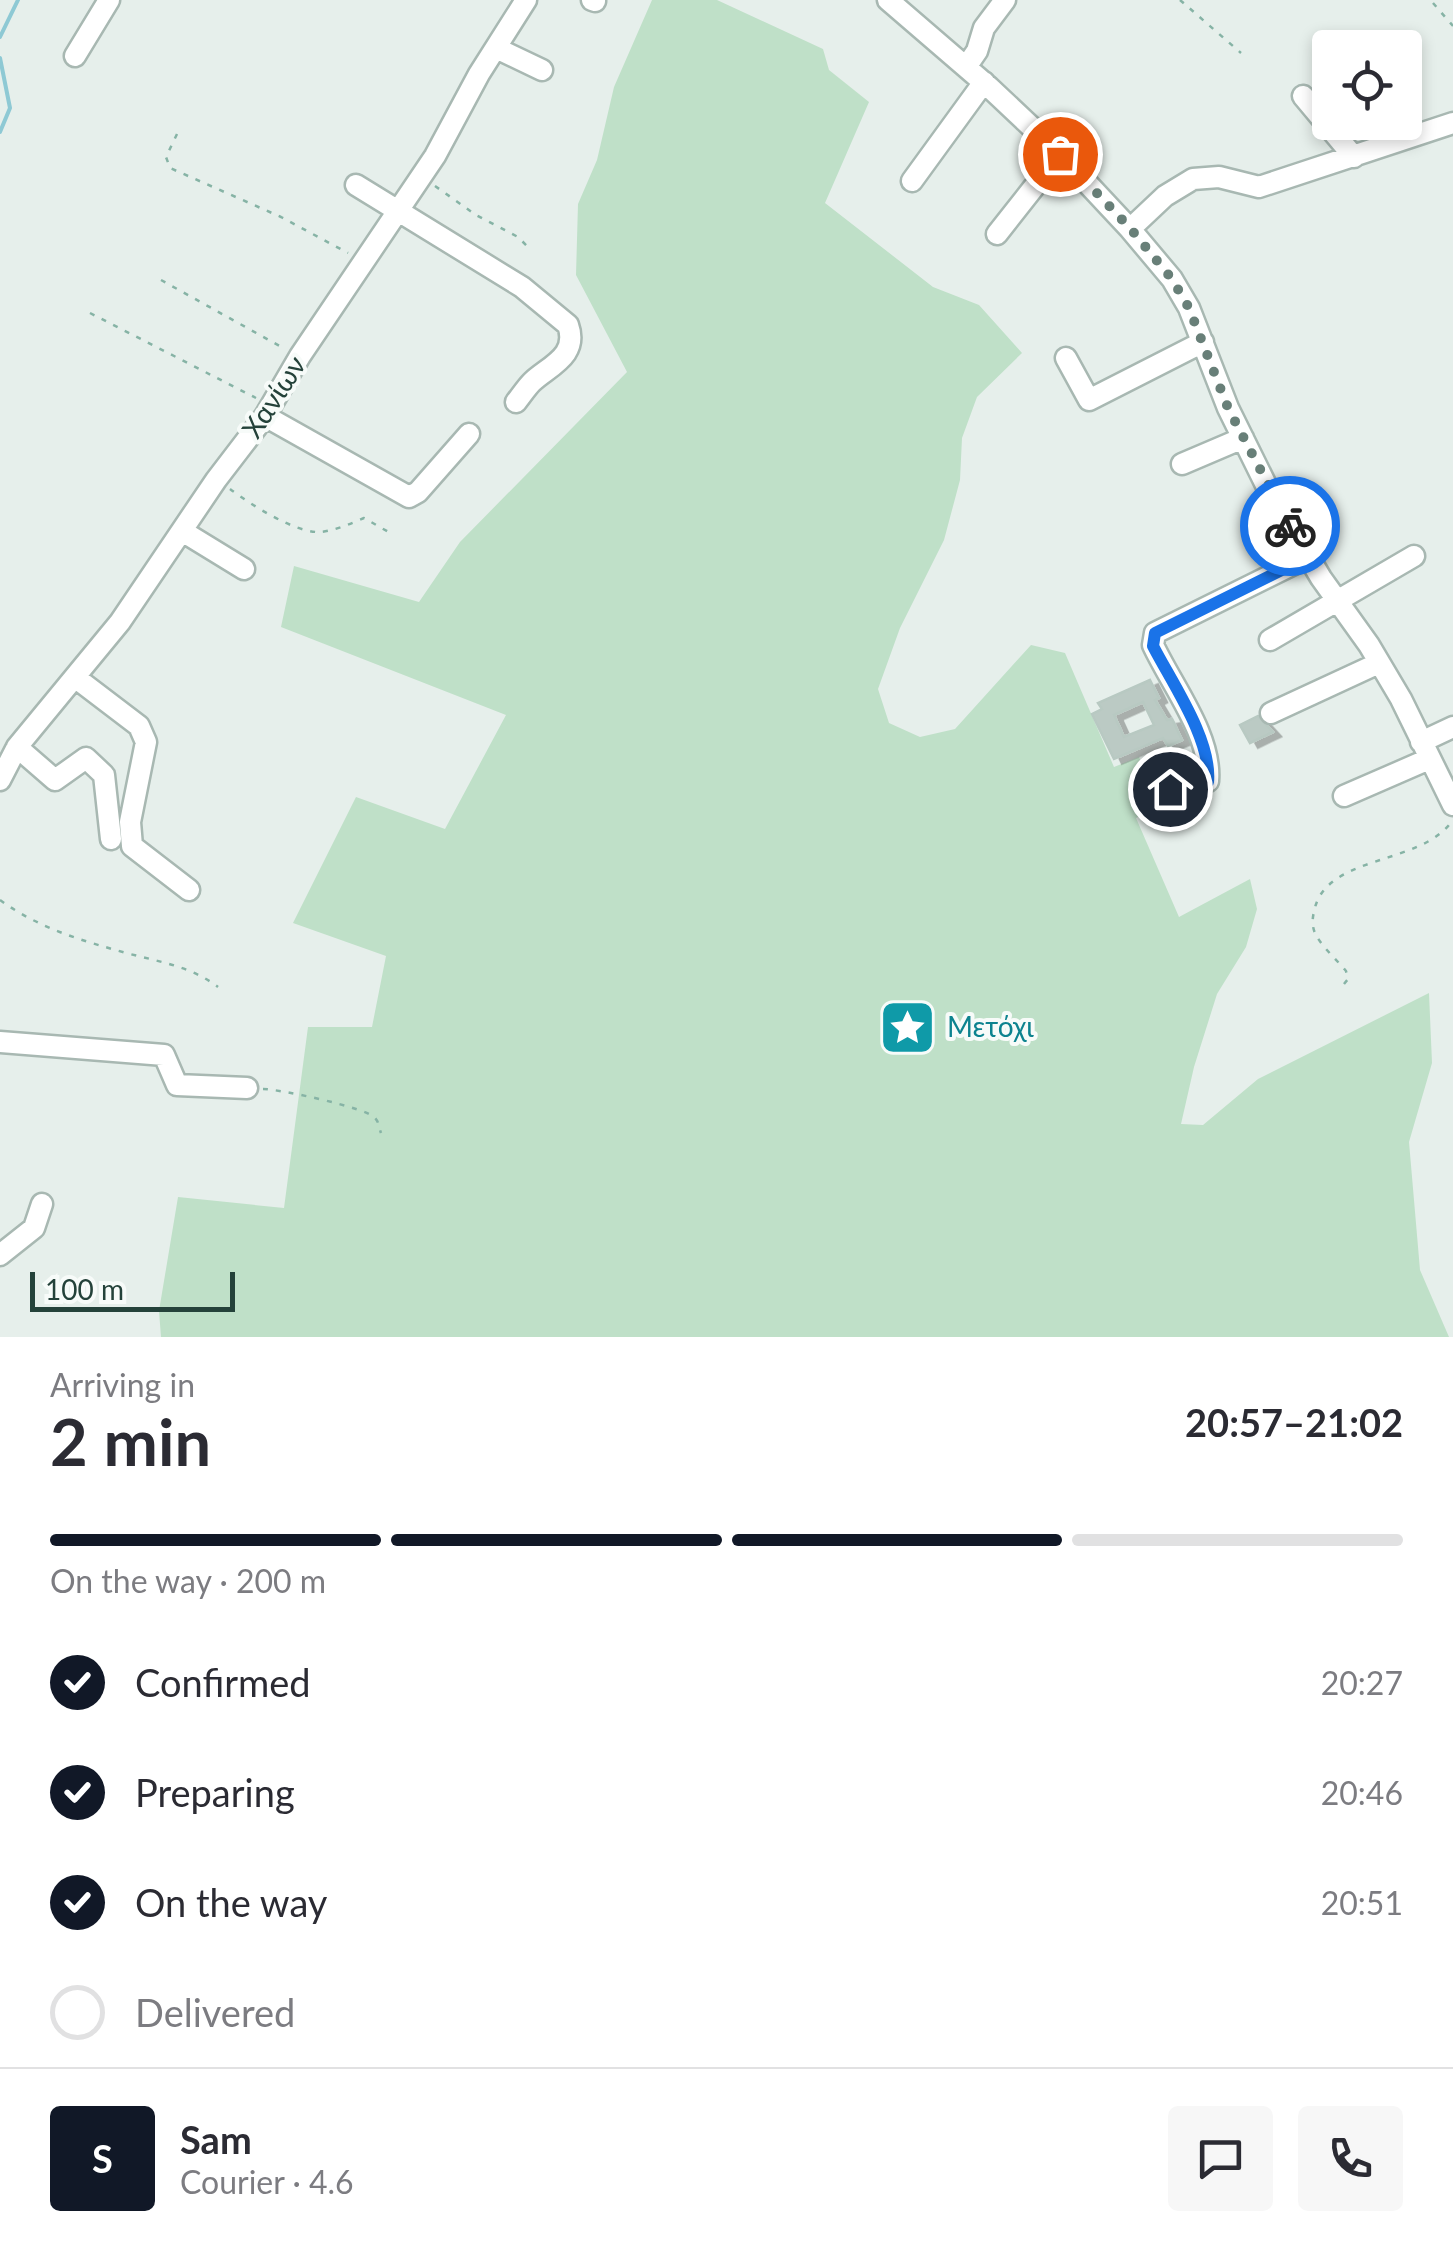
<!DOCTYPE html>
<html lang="en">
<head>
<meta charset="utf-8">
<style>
  :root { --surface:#fff; --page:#f7f7f7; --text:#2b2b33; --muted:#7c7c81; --line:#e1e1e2; --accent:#111827 }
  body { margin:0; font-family:Lato,sans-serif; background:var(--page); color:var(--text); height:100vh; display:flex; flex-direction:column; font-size:38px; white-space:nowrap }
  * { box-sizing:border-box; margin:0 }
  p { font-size:32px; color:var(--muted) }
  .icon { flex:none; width:55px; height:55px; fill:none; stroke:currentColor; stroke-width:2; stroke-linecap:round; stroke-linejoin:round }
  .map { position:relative; height:1337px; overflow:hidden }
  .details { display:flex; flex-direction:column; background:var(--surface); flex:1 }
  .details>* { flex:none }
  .fabs { position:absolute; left:1312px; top:30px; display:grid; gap:20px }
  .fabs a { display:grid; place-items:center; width:110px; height:110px; border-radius:10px; background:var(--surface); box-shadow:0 5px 15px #0003; font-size:50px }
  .scale { position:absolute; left:30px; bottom:25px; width:205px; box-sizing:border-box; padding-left:10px; border:5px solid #24423a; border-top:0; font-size:28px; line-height:35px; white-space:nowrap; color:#24423a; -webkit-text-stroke:8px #f7fbf9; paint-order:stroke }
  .pin { position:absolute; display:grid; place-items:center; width:85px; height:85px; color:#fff; margin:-42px; border:5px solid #fff; border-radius:50%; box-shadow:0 2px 10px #0007 }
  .courier { position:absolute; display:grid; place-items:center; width:100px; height:100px; margin:-50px; border:8px solid #1a73e8; border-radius:50%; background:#fff; color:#222; box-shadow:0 2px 12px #0007 }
  .overview em { font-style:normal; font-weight:700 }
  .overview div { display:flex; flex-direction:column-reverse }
  .overview { display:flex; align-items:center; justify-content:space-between; height:170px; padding:0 50px }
  h1 { font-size:65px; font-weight:700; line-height:75px }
  .bar { display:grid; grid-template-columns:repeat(4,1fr); gap:15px 10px; align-content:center; height:120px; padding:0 50px }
  .bar i { height:12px; border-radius:8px; background:var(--line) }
  .bar .current { background:var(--accent) }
  .bar p { grid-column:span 4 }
  .line { display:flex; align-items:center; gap:25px; padding:0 50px; border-top:2px solid var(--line) }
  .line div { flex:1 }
  .round { display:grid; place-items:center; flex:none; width:105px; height:105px; border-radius:10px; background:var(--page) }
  ol { padding:0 50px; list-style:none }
  li { display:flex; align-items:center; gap:30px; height:110px }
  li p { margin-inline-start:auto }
  li .icon { padding:10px; border-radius:50%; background:var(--accent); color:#fff; stroke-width:4 }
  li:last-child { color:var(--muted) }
  li i { width:55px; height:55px; border:5px solid var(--line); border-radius:50% }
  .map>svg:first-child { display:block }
  .green { fill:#bfe0c8 }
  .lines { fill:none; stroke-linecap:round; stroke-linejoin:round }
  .stream { stroke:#8ec9d4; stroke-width:4 }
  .building { fill:#bbcac4; stroke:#b8c9c2; stroke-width:2.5; fill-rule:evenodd; filter:url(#shadow) }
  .minor-casing { stroke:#a8b8b2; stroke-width:25 }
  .path { stroke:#86b3a5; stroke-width:2.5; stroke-dasharray:5 8; stroke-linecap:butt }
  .minor { stroke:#fff; stroke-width:20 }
  .done { stroke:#687f78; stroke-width:10; stroke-dasharray:0 18 }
  .route { stroke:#1a73e8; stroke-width:12 }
  .labels { text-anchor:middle; stroke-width:8; stroke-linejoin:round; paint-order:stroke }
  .street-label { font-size:28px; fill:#24423a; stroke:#f7fbf9 }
  .culture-label { font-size:28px; fill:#0d838f; stroke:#f7fbf9; text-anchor:start }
</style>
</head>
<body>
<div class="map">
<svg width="1453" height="1337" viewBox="0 0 1453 1337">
  <defs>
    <filter id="shadow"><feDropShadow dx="8" dy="4.5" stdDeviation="0" flood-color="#0004"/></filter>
  </defs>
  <rect width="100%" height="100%" fill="#e6efeb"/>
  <path class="green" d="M652,0H717L823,49L829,70L869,102L825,203L933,287L979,305L1022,353L977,397L962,438L960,480L944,540L900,628L878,689L889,723L920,737L955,729L1031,645L1065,653L1114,767L1139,757L1161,806L1136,818L1179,917L1250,879L1257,909L1246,947L1217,994L1194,1067L1181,1124L1203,1125L1258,1079L1429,993L1432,1063L1409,1142L1420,1270L1449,1337H161L159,1311L178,1197L284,1208L308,1027H372L386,956L293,923L356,797L445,829L506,715L281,627L294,566L419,602L460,542L627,372L576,275L578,204L597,160L614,87Z"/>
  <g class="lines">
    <path class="stream" d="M0,37L18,0
      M0,58L10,108L0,132"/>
  </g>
  <path class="building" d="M1150,680L1159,698L1155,700L1167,720L1172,719L1182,740L1168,746L1163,738L1114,759L1092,714L1102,709L1098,703ZM1143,702L1154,725L1124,737L1114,715Z
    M1258,716L1273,732L1250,743L1240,725Z"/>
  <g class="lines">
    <defs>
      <path id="minor" d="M592,0L595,1
        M888,0L989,87L1058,152L1130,229L1172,279L1189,308L1228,408L1267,487L1321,578L1369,645L1401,699L1453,805
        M496,48L542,70
        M75,56L109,0
        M966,67L977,51L984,28L1005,0
        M1303,96L1354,157
        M912,181L984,82
        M356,185L522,287L568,325C579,356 549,366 532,382C526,388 521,396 516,402
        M1130,229L1165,196L1193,179L1219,177L1259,187L1453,123
        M997,234L1060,154
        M1066,358L1089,400L1203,342
        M265,416L409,497L418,492L469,434
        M1182,464L1243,438
        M182,531L244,569
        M1270,640L1414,556
        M76,678L139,726L146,742L130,822L132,846L189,890
        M1271,713L1379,663
        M1421,742L1453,727
        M17,747L55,780L86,758L104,775L111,839
        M1156,778C1174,792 1188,792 1208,781C1212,736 1172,686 1153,645L1155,633L1308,557
        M0,780L17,747L120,622L216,480L265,416L300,356L435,156L479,74L526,0
        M1344,796L1429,759
        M0,1042L164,1055L177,1085L247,1088
        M0,1255L34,1228L42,1204"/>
    </defs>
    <use href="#minor" class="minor-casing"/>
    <path class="path" d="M1180,0L1241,53
      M1433,3L1453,26
      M177,134L166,157L170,168L281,217L348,253
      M435,186L476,215L518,237L531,250
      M161,280L285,349
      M90,313L256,398
      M230,489C250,504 292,531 317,532C332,532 350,524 364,518L392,534
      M0,900C40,929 83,941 130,954C161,962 192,967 218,987
      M1344,984L1348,979L1346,971C1337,960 1323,948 1316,935C1312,928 1312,919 1314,912C1324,854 1421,866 1452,821
      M263,1089C279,1089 368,1108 375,1118C379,1122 379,1128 381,1133"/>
    <use href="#minor" class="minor"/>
  </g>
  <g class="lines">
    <path class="done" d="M1060,154L1130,228L1172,279L1189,308L1228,408L1290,526"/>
    <path class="route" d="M1170,789L1193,790L1208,782C1212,740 1172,683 1153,646L1155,633L1308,557L1290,526"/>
  </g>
  <defs>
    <symbol id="sight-square" viewBox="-11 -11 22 22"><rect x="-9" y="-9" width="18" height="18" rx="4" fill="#0f9aa8" stroke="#f7fbf9"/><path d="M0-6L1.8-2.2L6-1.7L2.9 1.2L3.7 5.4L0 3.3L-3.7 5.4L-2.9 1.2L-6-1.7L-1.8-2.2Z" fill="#fff"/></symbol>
  </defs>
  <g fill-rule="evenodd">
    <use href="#sight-square" x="876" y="996" width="63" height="63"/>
  </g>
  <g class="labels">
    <g class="street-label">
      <text transform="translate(274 397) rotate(-57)" y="10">Χανίων</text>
    </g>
    <g class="culture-label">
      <text x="947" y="1037">Μετόχι</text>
    </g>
  </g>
</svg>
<div class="fabs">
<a><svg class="icon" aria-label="locate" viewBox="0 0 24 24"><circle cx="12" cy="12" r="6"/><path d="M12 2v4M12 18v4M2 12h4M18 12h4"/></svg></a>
</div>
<div class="scale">100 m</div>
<div class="pin" style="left:1060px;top:154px;background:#ea580c"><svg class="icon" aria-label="bag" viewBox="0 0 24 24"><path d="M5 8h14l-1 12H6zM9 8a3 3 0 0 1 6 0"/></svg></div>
<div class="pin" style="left:1170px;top:789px;background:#1f2937"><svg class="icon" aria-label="home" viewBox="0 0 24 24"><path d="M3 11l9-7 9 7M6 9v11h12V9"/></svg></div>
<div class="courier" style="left:1290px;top:526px"><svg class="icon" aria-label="bike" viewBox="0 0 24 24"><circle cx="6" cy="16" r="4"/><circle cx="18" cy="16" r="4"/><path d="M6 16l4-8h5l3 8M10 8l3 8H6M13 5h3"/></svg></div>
</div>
<section class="details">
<div class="overview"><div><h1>2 min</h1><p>Arriving in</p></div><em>20:57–21:02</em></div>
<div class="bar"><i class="current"></i><i class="current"></i><i class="current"></i><i></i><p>On the way · 200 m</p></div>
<ol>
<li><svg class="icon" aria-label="check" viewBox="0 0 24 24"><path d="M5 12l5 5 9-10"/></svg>Confirmed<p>20:27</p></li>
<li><svg class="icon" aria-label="check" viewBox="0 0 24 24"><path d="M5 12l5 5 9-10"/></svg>Preparing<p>20:46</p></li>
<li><svg class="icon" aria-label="check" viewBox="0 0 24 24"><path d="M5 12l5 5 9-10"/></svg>On the way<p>20:51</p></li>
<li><i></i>Delivered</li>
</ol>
<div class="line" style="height:180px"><b class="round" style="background:var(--accent);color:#fff">S</b><div><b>Sam</b><p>Courier · 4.6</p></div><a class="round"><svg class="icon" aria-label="chat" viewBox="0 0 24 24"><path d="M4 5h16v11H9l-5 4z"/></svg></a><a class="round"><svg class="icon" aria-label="phone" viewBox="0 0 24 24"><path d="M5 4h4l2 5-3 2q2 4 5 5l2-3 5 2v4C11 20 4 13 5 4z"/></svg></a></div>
</section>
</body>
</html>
